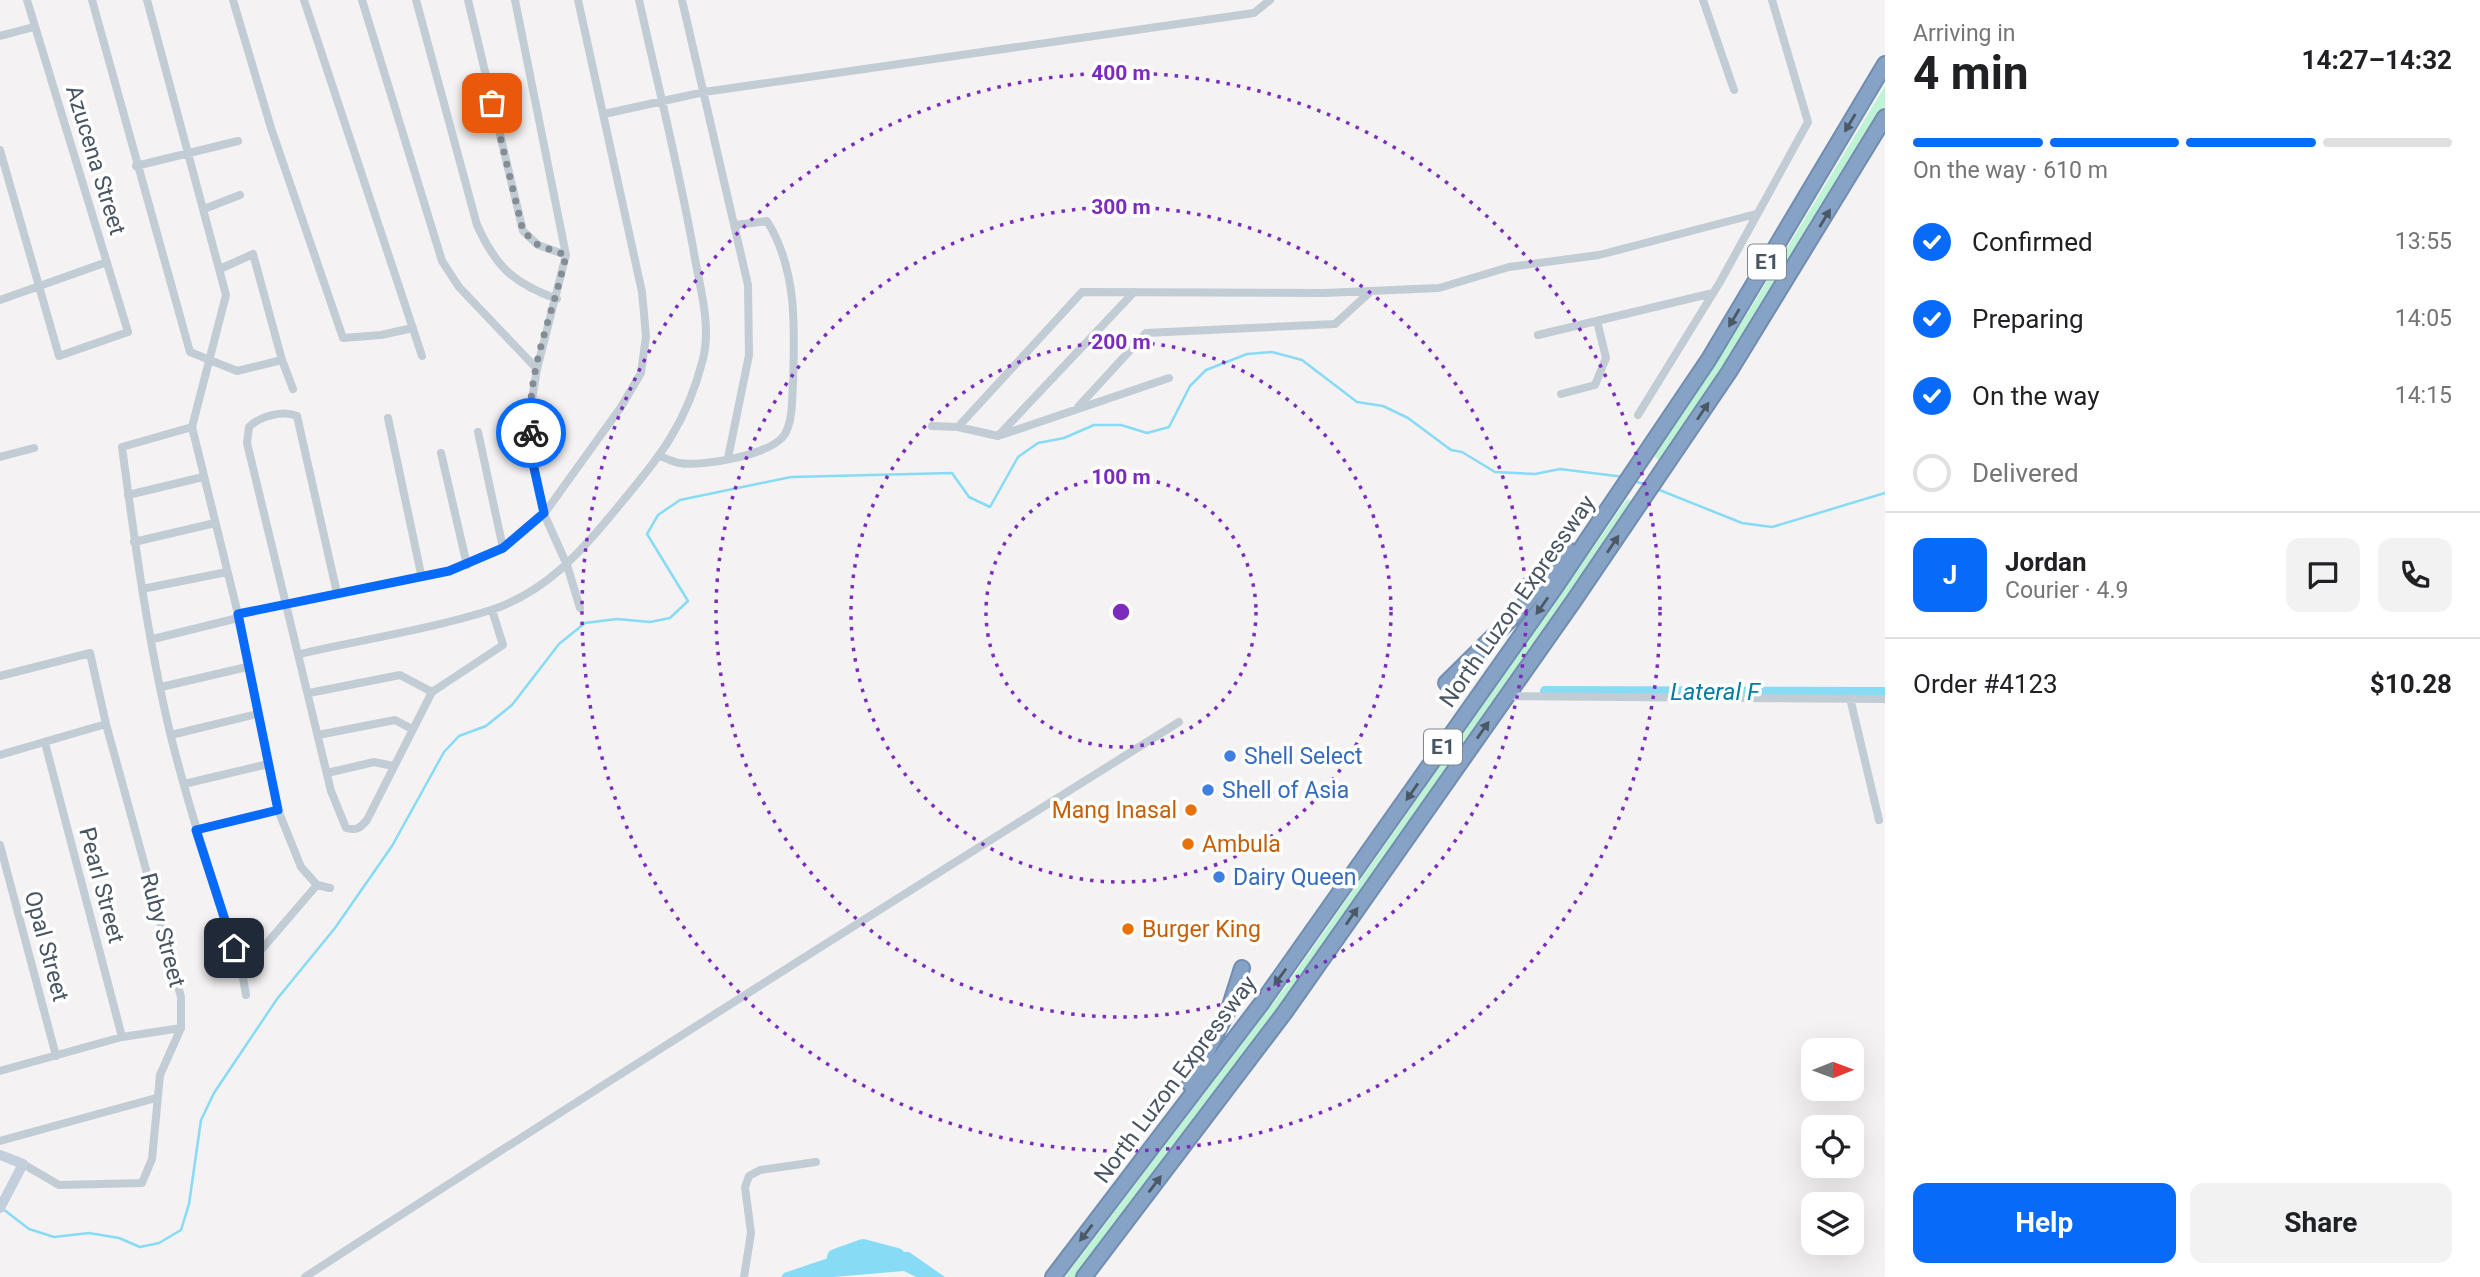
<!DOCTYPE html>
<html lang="en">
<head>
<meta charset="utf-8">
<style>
  :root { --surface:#fff; --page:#f2f2f2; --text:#202124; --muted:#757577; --line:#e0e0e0; --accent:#086af8 }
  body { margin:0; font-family:Roboto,sans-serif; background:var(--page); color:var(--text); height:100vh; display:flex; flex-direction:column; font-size:26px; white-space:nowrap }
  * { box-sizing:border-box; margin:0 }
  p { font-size:23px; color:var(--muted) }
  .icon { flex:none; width:38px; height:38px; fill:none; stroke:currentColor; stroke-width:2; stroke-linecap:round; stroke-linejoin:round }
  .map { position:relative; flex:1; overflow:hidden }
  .panel { display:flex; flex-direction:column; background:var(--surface); width:595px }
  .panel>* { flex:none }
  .needle { width:46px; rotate:89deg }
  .fabs { position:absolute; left:1801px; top:1038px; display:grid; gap:14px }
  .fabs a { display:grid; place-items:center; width:63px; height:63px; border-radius:14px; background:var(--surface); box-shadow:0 7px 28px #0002; font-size:35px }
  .pin { position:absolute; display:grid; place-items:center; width:60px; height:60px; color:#fff; margin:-30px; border-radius:14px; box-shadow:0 4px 10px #0006 }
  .courier { position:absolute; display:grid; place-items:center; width:70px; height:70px; margin:-35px; border:5px solid #086af8; border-radius:50%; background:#fff; color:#222; box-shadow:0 2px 9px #0007 }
  .head em { font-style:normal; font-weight:700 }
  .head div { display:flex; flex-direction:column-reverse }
  .head { display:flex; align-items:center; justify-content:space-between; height:119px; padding:0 28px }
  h1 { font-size:46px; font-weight:700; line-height:52px }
  .bar { display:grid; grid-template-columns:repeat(4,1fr); gap:10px 7px; align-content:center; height:84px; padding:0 28px }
  .bar i { height:9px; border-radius:5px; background:var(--line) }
  .bar .current { background:var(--accent) }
  .bar p { grid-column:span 4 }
  .line { display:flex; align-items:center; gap:18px; padding:0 28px; border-top:2px solid var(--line) }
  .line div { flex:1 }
  .round { display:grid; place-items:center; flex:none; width:74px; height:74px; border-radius:14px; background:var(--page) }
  ol { padding:0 28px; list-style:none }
  li { display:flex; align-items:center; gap:21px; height:77px }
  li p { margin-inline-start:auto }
  li .icon { padding:7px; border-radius:50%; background:var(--accent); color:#fff; stroke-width:4 }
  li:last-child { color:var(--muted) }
  li i { width:38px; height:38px; border:4px solid var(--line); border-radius:50% }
  .action { display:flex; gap:14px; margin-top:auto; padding:14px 28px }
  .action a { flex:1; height:80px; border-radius:14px; background:var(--accent); color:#fff; font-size:28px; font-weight:700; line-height:80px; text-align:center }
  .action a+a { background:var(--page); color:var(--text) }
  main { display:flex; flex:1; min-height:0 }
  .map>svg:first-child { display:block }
  .green { fill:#bef4d5 }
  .water { fill:#87dbf5 }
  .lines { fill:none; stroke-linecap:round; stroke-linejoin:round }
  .stream { stroke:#87dbf5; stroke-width:2.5 }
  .canal { stroke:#87dbf5; stroke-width:10 }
  .river { stroke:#87dbf5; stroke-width:16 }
  .highway-casing { stroke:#718db1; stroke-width:18 }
  .street { stroke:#c2ccd5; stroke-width:8 }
  .secondary { stroke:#c3cfdc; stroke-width:10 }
  .highway { stroke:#86a2c5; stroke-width:14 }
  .oneway { fill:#4b5967 }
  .done { stroke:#848c94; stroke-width:7; stroke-dasharray:0 12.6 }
  .route { stroke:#086af8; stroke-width:9 }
  .ring { fill:none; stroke:#7b2cbf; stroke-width:3.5; stroke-dasharray:3.5 7 }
  .shop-dot { fill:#3f7fe0; stroke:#fff; stroke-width:2.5 }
  .food-dot { fill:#e8710a; stroke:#fff; stroke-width:2.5 }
  .labels { text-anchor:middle; stroke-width:7; stroke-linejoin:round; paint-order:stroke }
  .shield { fill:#fff; stroke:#7f8891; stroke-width:2 }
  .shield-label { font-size:21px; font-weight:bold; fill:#485562 }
  .street-label { font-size:23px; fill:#485562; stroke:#fff }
  .shop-label { font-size:23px; fill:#366cbe; stroke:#fff; text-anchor:start }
  .food-label { font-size:23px; fill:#c56008; stroke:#fff; text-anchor:start }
  .water-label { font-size:24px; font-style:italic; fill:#037ca2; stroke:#fff }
  .centre { fill:#7b2cbf; stroke:#fff; stroke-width:3.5 }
  .ring-label { font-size:21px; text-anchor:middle; font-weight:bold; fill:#7b2cbf; stroke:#fff; stroke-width:7; stroke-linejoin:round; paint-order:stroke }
</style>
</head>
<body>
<main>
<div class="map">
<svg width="1885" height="1277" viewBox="0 0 1885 1277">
  <rect width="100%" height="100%" fill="#f4f2f2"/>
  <path class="green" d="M1885,86V106L1850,166L1761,313L1663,463L1654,456L1752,306Z
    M1627,499L1634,502L1588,573L1231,1074L1095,1254L1076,1277H1065L1289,982Z"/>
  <path class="water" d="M852,1250L909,1252L945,1277H916L904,1271L833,1277H781L784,1273Z"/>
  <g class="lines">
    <path class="stream" d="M1634,481L1647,485
      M1657,489L1742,523L1772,527L1885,493
      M3,1209L29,1229L54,1237L89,1233L119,1238L140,1247L159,1243L181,1230L189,1204L201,1120L214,1093L277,999L335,928L392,846L444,752L459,736L486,726L512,705L559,644L585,623L617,619L650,622L670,618L688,601L647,534L658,515L680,500L791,477L952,473L969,497L990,507L1018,457L1038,443L1064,438L1094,425H1121L1147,433L1169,427L1190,386L1206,370L1247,354L1272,352L1302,360L1357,402L1383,406L1408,418L1451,450L1462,452L1495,472L1535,474L1560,469L1624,477"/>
    <path class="canal" d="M1545,691L1885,692"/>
    <path class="river" d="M835,1257L863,1247L897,1256"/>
    <defs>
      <path id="highway" d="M1446,683L1518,612L1570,551
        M1190,1084L1229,1009L1242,968
        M1053,1277L1261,1004L1554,589L1709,359L1885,64
        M1084,1277L1285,1012L1573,602L1729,372L1885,117"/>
    </defs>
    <use href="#highway" class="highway-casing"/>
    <path class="street" d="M92,0L190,352L237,371L282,360L293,389
      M147,0L226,295L192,427L238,614L278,810L301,867L317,885L330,888
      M233,0L271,128L343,338L381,335L413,328
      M304,0L422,356
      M362,0L442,261L459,287L537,369
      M416,0L477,225C496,267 513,283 557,299
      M468,0L523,231L538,245L566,255
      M515,0L566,255L537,369L529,417L534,468L544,514L567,565L580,608
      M682,0L748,285L749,355L728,458
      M1703,0L1734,90
      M0,36L34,27
      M604,114L704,92L1254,13L1270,0
      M0,150L59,356L128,332L27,0
      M136,166L238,141
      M204,209L240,195
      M222,268L253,254L282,360
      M0,300L107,262
      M1538,335L1713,293
      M1561,394L1595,385L1606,358L1597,321
      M1078,407L1146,333L1335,324L1369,293
      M1638,415L1720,282L1808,122L1772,0
      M388,418L421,574
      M932,426L958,427L998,436L1134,292
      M192,427L122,447C135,544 148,642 171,737C191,816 217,894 242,972L246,995
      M958,427L1082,292L1324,293L1439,288L1509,267L1599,255L1756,214
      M478,432L503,548
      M1001,435L1169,378
      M441,453L467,565
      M659,456C666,458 673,462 679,463C702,467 772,455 785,434C793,420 792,398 793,382C795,327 797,269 767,221L736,225
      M0,457L34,448
      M128,495L203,477
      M134,542L215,523
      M142,589L227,572
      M337,593L297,416C283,410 260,416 249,427L247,443L331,791L346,828C357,831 360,828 367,820L432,692L503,645L492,610
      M238,614L448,571L503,548L544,514L621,407L641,373L646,336L642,292L578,0
      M153,639L238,618
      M300,654C361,640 431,629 491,610C546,592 581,552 617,508C659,457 686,426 703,359C711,327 701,291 695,259C680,172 658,86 639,0
      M0,676L90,653L106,724L181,997V1028L160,1075L152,1159L142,1183L59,1185L23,1164
      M161,687L247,667
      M309,693L400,675L432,692
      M1507,696L1885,699
      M1850,698L1879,820
      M171,735L257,714
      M318,735L395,720L412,729
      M45,743L122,1037
      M0,755L106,724
      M327,773L374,762L393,766
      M184,784L268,764
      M196,830L278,810
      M0,845L56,1056
      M242,972L317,885
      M0,1071L122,1037L181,1028
      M0,1141L156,1098
      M305,1277C595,1089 886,905 1179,722
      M744,1277L751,1233L745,1187L749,1176L760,1170L816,1162"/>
    <path class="secondary" d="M0,1155L23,1164L0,1208"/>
    <use href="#highway" class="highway"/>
  </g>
  <defs><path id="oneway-solid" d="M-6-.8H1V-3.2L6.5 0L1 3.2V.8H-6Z" transform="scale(1.75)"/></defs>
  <g class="oneway">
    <use href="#oneway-solid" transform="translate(1850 123) rotate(121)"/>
    <use href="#oneway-solid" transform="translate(1825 218) rotate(-59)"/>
    <use href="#oneway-solid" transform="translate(1734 318) rotate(121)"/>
    <use href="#oneway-solid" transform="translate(1703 411) rotate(-56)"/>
    <use href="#oneway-solid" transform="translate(1613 544) rotate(-56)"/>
    <use href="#oneway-solid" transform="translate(1542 606) rotate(125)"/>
    <use href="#oneway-solid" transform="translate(1483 730) rotate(-55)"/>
    <use href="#oneway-solid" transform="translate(1412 792) rotate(125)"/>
    <use href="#oneway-solid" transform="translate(1352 916) rotate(-55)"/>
    <use href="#oneway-solid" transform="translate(1280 977) rotate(126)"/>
    <use href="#oneway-solid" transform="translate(1155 1184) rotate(-53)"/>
    <use href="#oneway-solid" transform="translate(1086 1233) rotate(128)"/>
  </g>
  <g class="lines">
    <path class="done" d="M492,103L523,231L538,245L566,255C554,312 525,374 531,433"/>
    <path class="route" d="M234,948L196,830L278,810L238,614L449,571L503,548L544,513L534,468L531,433"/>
  </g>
  <g class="ring">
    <circle cx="1121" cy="612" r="135"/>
    <circle cx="1121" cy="612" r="270"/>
    <circle cx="1121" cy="612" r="405"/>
    <circle cx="1121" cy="612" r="539"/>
  </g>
  <g class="shop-dot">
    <circle cx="1230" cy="756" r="7"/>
    <circle cx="1208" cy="790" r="7"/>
    <circle cx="1219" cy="877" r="7"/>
  </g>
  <g class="food-dot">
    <circle cx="1191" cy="810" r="7"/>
    <circle cx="1188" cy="844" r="7"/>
    <circle cx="1128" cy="929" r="7"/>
  </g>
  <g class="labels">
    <g class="shield">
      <rect x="1748" y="244.5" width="38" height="35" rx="5"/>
      <rect x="1424" y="729.5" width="38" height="35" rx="5"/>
    </g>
    <g class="shield-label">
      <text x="1767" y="269">E1</text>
      <text x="1443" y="754">E1</text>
    </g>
    <g class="street-label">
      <text transform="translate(96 160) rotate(73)" y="8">Azucena Street</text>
      <text transform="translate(1517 601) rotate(-55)" y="8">North Luzon Expressway</text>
      <text transform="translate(102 885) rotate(75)" y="8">Pearl Street</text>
      <text transform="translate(163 930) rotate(75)" y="8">Ruby Street</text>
      <text transform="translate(47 946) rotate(75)" y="8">Opal Street</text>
      <text transform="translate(1175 1079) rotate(-53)" y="8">North Luzon Expressway</text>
    </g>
    <g class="shop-label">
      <text x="1244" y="764">Shell Select</text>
      <text x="1222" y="798">Shell of Asia</text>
      <text x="1233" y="885">Dairy Queen</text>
    </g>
    <g class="food-label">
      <text x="1177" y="818" text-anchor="end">Mang Inasal</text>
      <text x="1202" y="852">Ambula</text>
      <text x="1142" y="937">Burger King</text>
    </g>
    <g class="water-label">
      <text x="1715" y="700">Lateral F</text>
    </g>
  </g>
  <circle cx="1121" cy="612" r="10" class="centre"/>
  <g class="ring-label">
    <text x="1121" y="80">400 m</text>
    <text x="1121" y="214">300 m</text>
    <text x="1121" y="349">200 m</text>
    <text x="1121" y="484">100 m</text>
  </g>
</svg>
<div class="fabs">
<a><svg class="needle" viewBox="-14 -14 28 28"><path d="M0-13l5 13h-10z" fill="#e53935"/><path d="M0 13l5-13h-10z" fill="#757577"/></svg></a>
<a><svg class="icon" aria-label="locate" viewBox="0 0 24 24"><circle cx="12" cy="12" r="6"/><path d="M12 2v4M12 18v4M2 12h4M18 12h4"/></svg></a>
<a><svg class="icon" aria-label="layers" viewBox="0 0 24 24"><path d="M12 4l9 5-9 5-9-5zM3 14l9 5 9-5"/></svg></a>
</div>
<div class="pin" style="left:492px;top:103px;background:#ea580c"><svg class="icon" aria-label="bag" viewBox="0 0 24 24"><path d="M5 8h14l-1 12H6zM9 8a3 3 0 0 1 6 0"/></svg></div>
<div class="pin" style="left:234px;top:948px;background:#1f2937"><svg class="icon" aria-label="home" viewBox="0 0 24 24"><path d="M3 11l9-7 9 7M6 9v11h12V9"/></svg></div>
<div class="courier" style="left:531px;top:433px"><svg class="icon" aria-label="bike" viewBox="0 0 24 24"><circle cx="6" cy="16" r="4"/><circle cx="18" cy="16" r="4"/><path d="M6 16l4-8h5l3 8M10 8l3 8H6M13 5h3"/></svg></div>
</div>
<section class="panel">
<div class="head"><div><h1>4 min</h1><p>Arriving in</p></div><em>14:27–14:32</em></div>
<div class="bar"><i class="current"></i><i class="current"></i><i class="current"></i><i></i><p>On the way · 610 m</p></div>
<ol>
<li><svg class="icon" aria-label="check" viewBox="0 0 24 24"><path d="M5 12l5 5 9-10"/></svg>Confirmed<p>13:55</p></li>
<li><svg class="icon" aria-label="check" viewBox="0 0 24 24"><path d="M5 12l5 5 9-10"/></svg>Preparing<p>14:05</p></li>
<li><svg class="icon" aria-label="check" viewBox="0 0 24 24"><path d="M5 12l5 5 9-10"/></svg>On the way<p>14:15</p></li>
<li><i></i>Delivered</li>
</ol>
<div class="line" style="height:126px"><b class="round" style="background:var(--accent);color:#fff">J</b><div><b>Jordan</b><p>Courier · 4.9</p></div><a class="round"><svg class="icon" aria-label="chat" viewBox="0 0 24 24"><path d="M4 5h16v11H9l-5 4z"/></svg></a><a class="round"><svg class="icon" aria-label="phone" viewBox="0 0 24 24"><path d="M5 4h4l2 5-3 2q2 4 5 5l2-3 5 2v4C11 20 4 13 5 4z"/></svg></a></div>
<div class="line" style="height:91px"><div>Order #4123</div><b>$10.28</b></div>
<div class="action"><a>Help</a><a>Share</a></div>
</section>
</main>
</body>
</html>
